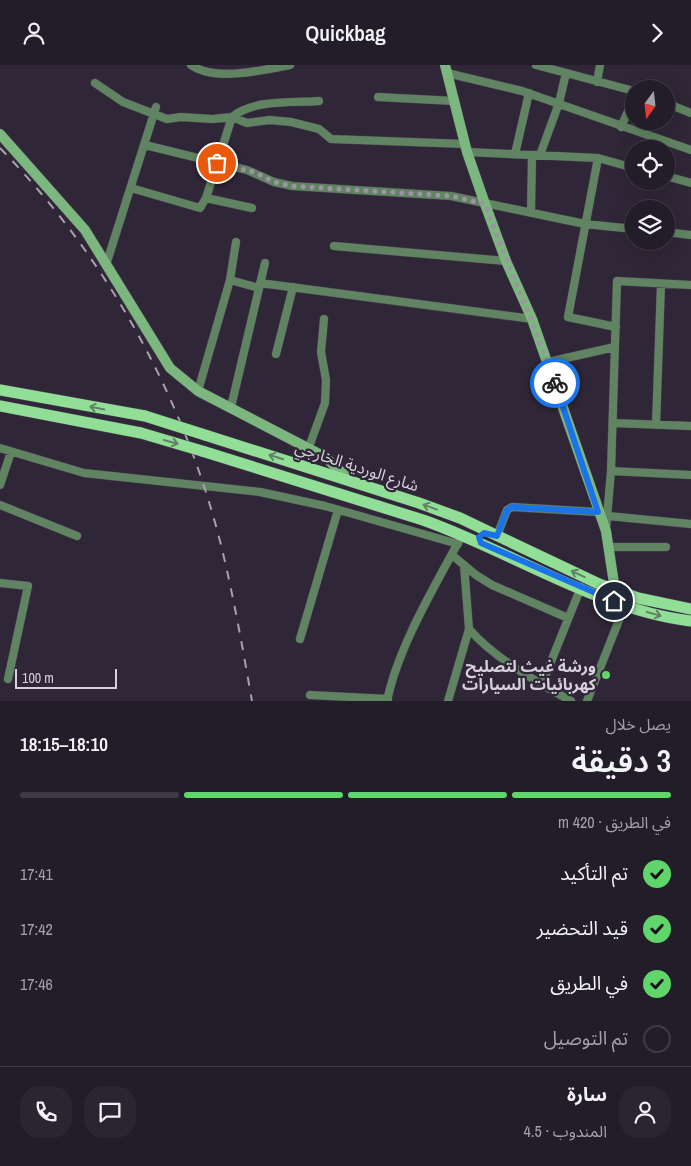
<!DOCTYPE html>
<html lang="ar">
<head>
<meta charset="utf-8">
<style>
  :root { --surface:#231c29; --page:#2b2531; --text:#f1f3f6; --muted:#a3a1a8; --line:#403a46; --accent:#5fd56b }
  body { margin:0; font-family:"Archivo Narrow","Noto Sans Arabic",sans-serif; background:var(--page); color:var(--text); direction:rtl; height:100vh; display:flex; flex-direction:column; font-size:19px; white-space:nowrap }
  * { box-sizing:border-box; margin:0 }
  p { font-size:16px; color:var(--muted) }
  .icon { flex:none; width:28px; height:28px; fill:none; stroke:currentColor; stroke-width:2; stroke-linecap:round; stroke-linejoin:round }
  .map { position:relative; height:636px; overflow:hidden; direction:ltr }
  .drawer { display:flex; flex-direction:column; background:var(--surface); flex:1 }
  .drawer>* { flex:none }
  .needle { width:32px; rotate:195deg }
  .tools { position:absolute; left:625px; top:15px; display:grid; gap:10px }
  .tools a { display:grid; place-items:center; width:50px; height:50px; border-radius:50%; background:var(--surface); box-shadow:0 5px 20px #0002,0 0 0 1px var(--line); font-size:25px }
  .scale { position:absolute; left:15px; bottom:12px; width:102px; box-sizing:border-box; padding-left:5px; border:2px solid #d6d0dc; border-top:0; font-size:14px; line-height:18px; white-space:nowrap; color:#d6d0dc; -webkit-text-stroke:4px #2f2637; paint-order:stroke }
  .pin { position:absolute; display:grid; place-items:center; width:42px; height:42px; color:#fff; margin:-21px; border:2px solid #fff; border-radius:50%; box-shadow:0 1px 5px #0007 }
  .courier { position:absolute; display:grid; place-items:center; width:50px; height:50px; margin:-25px; border:4px solid #1a73e8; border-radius:50%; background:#fff; color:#222; box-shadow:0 1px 6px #0007 }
  .head em { font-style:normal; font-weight:600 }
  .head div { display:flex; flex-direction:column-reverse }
  .head { display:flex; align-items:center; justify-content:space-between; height:85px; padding:0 20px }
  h1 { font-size:32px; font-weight:600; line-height:38px }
  .bar { display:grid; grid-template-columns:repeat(4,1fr); gap:8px 5px; align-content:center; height:60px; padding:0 20px }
  .bar i { height:6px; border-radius:4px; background:var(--line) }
  .bar .on { background:var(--accent) }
  .bar p { grid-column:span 4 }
  .line { display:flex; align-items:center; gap:12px; padding:0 20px; border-top:1px solid var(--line) }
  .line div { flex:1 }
  .round { display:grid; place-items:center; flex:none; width:52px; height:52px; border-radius:20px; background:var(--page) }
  ol { padding:0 20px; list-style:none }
  li { display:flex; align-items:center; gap:15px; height:55px }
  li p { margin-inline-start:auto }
  li .icon { padding:5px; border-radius:50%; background:var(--accent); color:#111; stroke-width:4 }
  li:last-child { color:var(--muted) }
  li i { width:28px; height:28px; border:2px solid var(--line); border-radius:50% }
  header { display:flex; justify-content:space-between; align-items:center; height:65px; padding:0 20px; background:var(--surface); font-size:22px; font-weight:600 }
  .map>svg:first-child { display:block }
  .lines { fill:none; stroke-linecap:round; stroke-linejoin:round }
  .street-casing { stroke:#4a4151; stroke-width:9 }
  .secondary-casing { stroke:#4a4151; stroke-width:11 }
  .primary-casing { stroke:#4a4151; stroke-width:12 }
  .street { stroke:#608461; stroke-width:8 }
  .secondary { stroke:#7cb77f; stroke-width:10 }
  .primary { stroke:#91df96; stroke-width:11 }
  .rail { stroke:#a7a0ad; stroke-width:2; stroke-dasharray:9 9; stroke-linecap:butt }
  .primary-bridge-casing { stroke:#4a4151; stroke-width:12; stroke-linecap:butt }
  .primary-bridge { stroke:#91df96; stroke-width:11 }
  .oneway { stroke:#608266 }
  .done { stroke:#9c94a2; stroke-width:5; stroke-dasharray:0 9 }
  .route { stroke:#1a73e8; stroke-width:6 }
  .poi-dot { fill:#5fd56b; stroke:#2f2637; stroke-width:2 }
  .labels { text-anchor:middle; stroke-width:4.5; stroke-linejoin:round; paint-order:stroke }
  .street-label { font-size:16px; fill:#d6d0dc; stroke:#2f2637 }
  .poi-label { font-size:16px; font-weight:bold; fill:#d6d0dc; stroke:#2f2637; text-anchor:end }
</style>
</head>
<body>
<header><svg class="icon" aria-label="forward" viewBox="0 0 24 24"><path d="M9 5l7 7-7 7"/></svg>Quickbag<svg class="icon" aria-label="person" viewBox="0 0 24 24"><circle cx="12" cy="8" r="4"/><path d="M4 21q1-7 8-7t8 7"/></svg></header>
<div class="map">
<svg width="691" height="636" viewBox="0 0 691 636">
  <rect width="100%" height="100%" fill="#2f2637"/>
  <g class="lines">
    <defs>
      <path id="street" d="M191,0C215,17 263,5 290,0
        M536,0L634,26
        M447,8L522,26L691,85
        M597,17L600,0
        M95,18L123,37L167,54L181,52L212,54L232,52L247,58L270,55L291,57L319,64L331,74L465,79
        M378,32L454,36
        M666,38L691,48
        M621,62L634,33
        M145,80L247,105L274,117L292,121L451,131L585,159L634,164
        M467,87L598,93L634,103
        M515,89L529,28
        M540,90L559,38L566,8
        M598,93L568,252L616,262
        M666,111L691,118
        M131,123L200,143L206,133L232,52C254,34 292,38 319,36
        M206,133L252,143
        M531,148L532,90
        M666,167L691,170
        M334,181L506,196
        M106,200L156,42
        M230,215L259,223
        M260,218L532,254
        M276,289L293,222
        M548,297L615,282
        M198,326L230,215L236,177
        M231,342L265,198
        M613,358L691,361
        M656,360L661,219
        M309,382L325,338L326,315L321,287L324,254
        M0,383L84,408L260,427L325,441L458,479
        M611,406L691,410
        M0,420L11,387
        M0,440L77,471
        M608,451L691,459
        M606,464L611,406L617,216L691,220
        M497,471L507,445L512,442L598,447
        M610,482H666
        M452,490L476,510L492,520L568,553
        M464,500L469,564C494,593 537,617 571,636
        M0,518L28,521L8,614
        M300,574L338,445
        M542,619L581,522
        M310,630L388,634
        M387,636C398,583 433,524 459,476
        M448,636L469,564
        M587,636L625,540"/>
      <path id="secondary" d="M445,0L467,87L485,139L506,196L532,254L606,466L615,525
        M0,69L85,165L170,303L198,326L325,392L352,417"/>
      <path id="primary" d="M0,325L145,351
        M0,341L141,368
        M205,370L419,438L460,453L599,519L638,533L691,544
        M202,386L423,455C511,486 598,545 691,556"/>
    </defs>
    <use href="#street" class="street-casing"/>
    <use href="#secondary" class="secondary-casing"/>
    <use href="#primary" class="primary-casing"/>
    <use href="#street" class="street"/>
    <use href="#secondary" class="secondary"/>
    <use href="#primary" class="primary"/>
    <path class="rail" d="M0,83C108,194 185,334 222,484C234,534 243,585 252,636"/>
    <defs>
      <path id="primary-bridge" d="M145,351L205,370
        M141,368L202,386"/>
    </defs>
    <use href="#primary-bridge" class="primary-bridge-casing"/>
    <use href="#primary-bridge" class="primary-bridge"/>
  </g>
  <defs><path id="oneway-shaft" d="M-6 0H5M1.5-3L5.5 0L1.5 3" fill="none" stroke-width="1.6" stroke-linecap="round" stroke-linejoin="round" transform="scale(1.25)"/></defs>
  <g class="oneway">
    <use href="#oneway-shaft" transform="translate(97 343) rotate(-169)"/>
    <use href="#oneway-shaft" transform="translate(171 377) rotate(16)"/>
    <use href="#oneway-shaft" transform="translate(276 392) rotate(-162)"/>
    <use href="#oneway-shaft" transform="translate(430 442) rotate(-160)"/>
    <use href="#oneway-shaft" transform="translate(578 509) rotate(-155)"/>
    <use href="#oneway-shaft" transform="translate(654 549) rotate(15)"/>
  </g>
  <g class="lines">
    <path class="done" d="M217,98L254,107L274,117L292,121L451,131L485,139C507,199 534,257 555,318"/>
    <path class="route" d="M555,318L598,447L512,442L507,445L497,471L484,468L479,472L481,478L614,536"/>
  </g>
  <circle class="poi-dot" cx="606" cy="610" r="5"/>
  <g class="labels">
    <g class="street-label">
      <text transform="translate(357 401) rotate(18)" y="6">شارع الوردية الخارجي</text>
    </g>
    <g class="poi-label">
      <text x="596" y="607">ورشة غيث لتصليح<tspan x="596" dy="18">كهربائيات السيارات</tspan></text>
    </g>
  </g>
</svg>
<div class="tools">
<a><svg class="needle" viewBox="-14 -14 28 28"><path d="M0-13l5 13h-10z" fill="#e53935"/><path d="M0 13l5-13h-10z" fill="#a3a1a8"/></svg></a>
<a><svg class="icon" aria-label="locate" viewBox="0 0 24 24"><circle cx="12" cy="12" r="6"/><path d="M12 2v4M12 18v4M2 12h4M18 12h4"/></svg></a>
<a><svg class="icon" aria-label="layers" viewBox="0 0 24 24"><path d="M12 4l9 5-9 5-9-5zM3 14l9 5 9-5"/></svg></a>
</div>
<div class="scale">100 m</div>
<div class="pin" style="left:217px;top:98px;background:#ea580c"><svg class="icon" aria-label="bag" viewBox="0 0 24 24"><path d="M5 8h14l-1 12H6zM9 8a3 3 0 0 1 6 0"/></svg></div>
<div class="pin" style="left:614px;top:536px;background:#1f2937"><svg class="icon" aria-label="home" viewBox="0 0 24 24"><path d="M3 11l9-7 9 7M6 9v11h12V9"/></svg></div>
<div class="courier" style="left:555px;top:318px"><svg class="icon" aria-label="bike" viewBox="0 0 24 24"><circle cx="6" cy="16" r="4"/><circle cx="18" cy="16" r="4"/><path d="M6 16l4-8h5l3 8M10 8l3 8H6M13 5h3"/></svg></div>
</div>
<section class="drawer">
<div class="head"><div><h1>3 دقيقة</h1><p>يصل خلال</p></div><em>18:10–18:15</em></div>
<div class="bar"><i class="on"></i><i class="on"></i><i class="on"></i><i></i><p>في الطريق · 420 m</p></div>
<ol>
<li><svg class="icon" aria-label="check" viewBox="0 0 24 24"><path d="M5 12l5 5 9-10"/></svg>تم التأكيد<p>17:41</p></li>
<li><svg class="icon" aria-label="check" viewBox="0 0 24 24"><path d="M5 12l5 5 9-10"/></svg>قيد التحضير<p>17:42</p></li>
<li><svg class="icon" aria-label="check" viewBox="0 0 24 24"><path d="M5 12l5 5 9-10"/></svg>في الطريق<p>17:46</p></li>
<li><i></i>تم التوصيل</li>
</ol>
<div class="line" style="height:90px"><a class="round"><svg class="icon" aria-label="person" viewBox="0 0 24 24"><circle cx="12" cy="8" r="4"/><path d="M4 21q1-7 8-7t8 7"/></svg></a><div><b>سارة</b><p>المندوب · 4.5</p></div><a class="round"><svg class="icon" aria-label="chat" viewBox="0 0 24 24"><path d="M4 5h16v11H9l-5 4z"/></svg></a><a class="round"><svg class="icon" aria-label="phone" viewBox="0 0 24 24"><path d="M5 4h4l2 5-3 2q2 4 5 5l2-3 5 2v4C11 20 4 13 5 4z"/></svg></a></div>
</section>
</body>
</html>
